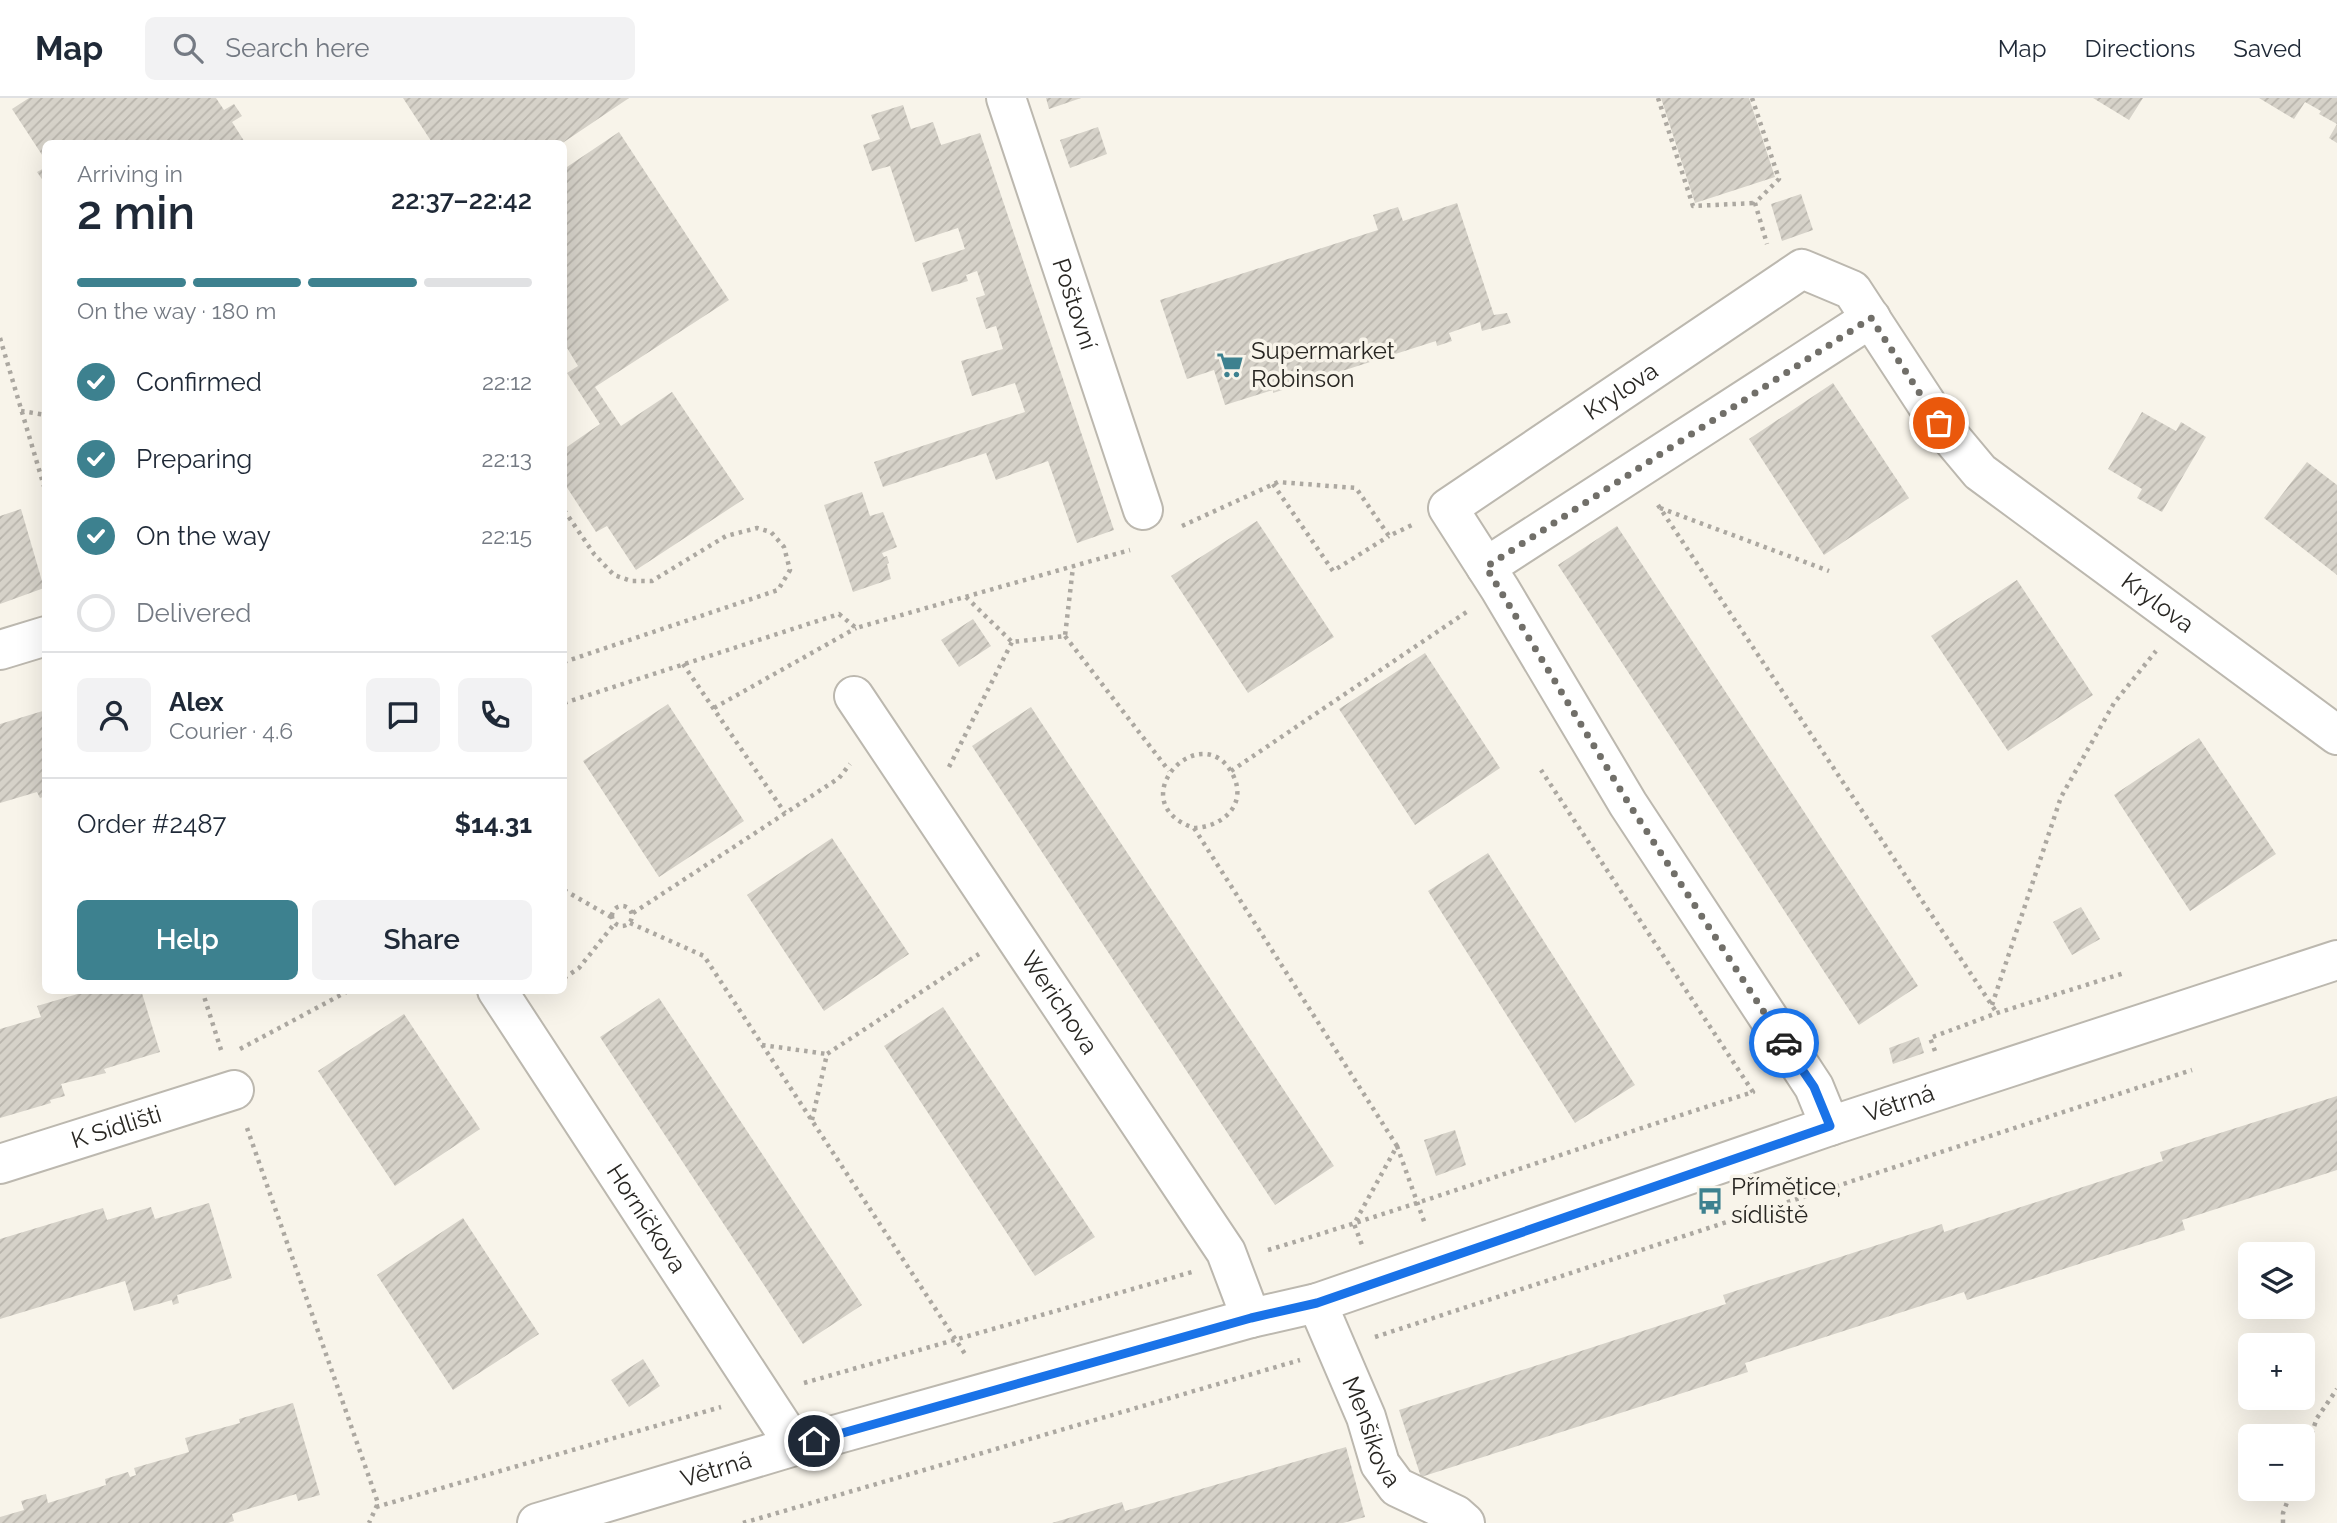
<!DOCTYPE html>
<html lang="en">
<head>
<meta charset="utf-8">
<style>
  :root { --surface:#fff; --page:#f2f2f3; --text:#1f2937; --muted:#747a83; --line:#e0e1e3; --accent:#3d818f }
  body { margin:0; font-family:Raleway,sans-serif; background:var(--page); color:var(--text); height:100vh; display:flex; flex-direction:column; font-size:26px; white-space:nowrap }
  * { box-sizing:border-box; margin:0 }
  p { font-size:23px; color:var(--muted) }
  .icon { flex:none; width:38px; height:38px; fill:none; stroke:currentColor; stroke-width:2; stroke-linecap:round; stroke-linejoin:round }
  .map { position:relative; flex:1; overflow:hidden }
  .drawer { position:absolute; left:42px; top:42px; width:525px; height:854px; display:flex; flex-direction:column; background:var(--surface); border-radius:10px; box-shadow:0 7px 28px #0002 }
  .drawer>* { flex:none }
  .fabs { position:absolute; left:2238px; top:1144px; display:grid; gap:14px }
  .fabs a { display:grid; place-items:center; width:77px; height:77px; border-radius:10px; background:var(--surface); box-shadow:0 7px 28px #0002; font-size:35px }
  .pin { position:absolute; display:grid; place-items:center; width:60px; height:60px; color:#fff; margin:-30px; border:4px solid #fff; border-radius:50%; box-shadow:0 2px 7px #0007 }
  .courier { position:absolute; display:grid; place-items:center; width:70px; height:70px; margin:-35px; border:5px solid #1a73e8; border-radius:50%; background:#fff; color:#222; box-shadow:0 2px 9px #0007 }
  .headline em { font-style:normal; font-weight:600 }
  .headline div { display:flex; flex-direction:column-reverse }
  .headline { display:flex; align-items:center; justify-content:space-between; height:119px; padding:0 35px }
  h1 { font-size:46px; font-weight:600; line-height:52px }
  .bar { display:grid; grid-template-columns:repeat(4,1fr); gap:10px 7px; align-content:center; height:84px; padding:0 35px }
  .bar i { height:9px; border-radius:5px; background:var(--line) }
  .bar .current { background:var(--accent) }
  .bar p { grid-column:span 4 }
  .line { display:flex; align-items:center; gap:18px; padding:0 35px; border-top:2px solid var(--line) }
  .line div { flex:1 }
  .round { display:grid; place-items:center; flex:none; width:74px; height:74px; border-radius:10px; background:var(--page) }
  ol { padding:0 35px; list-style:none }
  li { display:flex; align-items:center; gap:21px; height:77px }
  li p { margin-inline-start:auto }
  li .icon { padding:7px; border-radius:50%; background:var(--accent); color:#fff; stroke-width:4 }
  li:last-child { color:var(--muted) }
  li i { width:38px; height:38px; border:4px solid var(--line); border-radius:50% }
  .primary-button { display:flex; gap:14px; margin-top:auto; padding:14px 35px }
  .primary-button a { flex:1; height:80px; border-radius:10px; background:var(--accent); color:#fff; font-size:28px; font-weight:600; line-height:80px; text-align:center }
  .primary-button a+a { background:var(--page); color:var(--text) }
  header { display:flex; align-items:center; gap:42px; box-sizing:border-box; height:98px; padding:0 35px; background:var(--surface); border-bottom:2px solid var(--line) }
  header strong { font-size:33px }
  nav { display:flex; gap:38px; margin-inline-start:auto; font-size:24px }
  .search { width:490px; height:63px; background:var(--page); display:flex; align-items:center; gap:18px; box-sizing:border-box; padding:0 24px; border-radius:10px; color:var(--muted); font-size:26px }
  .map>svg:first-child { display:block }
  .building { fill:url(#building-hatch) }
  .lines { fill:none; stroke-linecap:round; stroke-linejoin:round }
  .minor-casing { stroke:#bcb8af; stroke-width:42 }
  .path { stroke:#aca8a1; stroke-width:4.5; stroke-dasharray:3.5 5; stroke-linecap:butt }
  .minor { stroke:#fff; stroke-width:38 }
  .done { stroke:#716f69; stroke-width:7; stroke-dasharray:0 12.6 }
  .route { stroke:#1a73e8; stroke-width:9 }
  .labels { text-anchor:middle; stroke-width:7; stroke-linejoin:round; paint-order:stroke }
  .street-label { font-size:24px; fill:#292723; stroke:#f8f4ea }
  .poi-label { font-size:24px; fill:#292723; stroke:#f8f4ea; text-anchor:start }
</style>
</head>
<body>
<header>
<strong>Map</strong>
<div class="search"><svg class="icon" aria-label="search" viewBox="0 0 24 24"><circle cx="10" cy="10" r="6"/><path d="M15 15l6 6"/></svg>Search here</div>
<nav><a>Map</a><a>Directions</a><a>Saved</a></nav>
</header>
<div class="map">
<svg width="2337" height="1425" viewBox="0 0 2337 1425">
  <defs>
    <pattern id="building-hatch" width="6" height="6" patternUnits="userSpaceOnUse" patternTransform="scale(1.75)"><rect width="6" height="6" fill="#d6d2c9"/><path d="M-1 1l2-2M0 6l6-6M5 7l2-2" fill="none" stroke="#b8b4ac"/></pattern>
  </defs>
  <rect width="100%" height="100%" fill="#f8f4ea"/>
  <path class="building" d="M29,0H216L224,12L234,6L242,18L232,24L246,46H46V63L12,11Z
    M403,0H629L561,46H433Z
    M1046,0H1081L1049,11Z
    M1661,0H1749L1775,79L1695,105Z
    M2093,0H2143L2129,22Z
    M2259,0H2337V45L2329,40L2337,26L2319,16L2321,13L2305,4L2294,21Z
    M903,7L911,31L933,24L941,47L980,35L1114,432L1077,445L1048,363L996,382L986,355L883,389L874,364L1025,314L1015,285L972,298L961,263L1003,251L996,228L986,231L976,200L985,197L977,173L966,177L968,183L932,194L922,165L965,151L958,130L915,144L890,68L872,73L863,47L880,41L871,17Z
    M1098,29L1107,56L1070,70L1060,42Z
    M619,34L729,202L595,289L621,328L672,294L744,401L636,472L607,428L596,434L564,385V351L600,326L567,275L578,268L564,245V71Z
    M46,69V87L37,74Z
    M1801,96L1813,132L1782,143L1771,106Z
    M1457,105L1494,217L1507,215L1511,225L1482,233L1480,224L1449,235L1452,243L1437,248L1436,243L1273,295V292L1225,307L1214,272L1187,281L1160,202L1378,132L1373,117L1398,109L1403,123Z
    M1833,285L1909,400L1824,457L1749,341Z
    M2142,314L2176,333L2181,324L2206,339L2162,414L2137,400L2142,391L2108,371Z
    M2307,364L2337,387V477L2264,420Z
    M862,394L870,418L883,414L897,449L882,455L884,459L887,458L889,465L887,466L891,481L853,494L824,407Z
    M21,411L44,490L0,506V418Z
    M1257,423L1334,539L1248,595L1171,478Z
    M1617,428L1918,888L1859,927L1558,467Z
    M2017,482L2093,597L2008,653L1931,538Z
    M973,521L991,548L959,569L941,542Z
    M1425,555L1500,670L1415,727L1339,611Z
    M668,606L744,723L659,779L583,663Z
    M1031,609L1334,1068L1275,1107L972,648Z
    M46,612V698L40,700L37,694L0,705V626Z
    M2199,640L2276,756L2190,813L2114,697Z
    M832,740L909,856L824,913L747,797Z
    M1488,755L1635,987L1575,1025L1428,793Z
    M2081,809L2100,841L2072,857L2053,824Z
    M80,892H141L160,954L104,971L106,975L61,986L65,998L50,1002L51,1005L0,1020V931L41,919L37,908L81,895Z
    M659,900L862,1207L803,1246L600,939Z
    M943,909L1095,1139L1035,1178L884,948Z
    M404,916L480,1031L395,1088L318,973Z
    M1919,939L1924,955L1893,966L1889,950Z
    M2337,998V1072L2182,1122L2185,1132L1967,1202L1964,1194L1745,1265L1748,1274L1421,1379L1399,1312L1726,1206L1723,1197L1942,1126L1944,1134L2163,1063L2160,1054Z
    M1455,1032L1466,1067L1436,1078L1424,1042Z
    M209,1105L232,1180L177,1197L179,1205L173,1207L172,1202L134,1213L125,1183L0,1221V1141L103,1110L107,1122L151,1109L155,1121Z
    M463,1120L539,1236L453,1292L377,1177Z
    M643,1261L660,1288L629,1309L611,1282Z
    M293,1305L320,1397L298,1403L296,1396L232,1416L234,1423L228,1425H0V1419L24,1412L21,1403L46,1396L48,1405L106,1387L105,1381L128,1374L130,1379L136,1377L134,1370L189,1354L185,1340L240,1325L239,1321Z
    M1346,1349L1365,1419L1343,1425H1052L1122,1404L1125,1413Z"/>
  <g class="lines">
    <defs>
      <g id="minor">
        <path id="s1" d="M1006,0L1143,412"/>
        <path d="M1486,469L1871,220"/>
        <path d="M0,552L46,538"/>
        <path id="s2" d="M854,598L1226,1154L1251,1220"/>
        <path id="s3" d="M497,892L795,1348"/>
        <path id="s4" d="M1830,1028L1814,989L1628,706L1500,491L1448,410L1802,171L1852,192L1939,325L1980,374L2337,637"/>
        <path id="s5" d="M0,1066L234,992"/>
        <path id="s6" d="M1317,1205L1366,1319L1380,1366L1397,1389L1456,1417L1465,1425"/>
        <path id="s7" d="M537,1425L795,1348L1251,1220L1317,1205L1830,1028L2337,862"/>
      </g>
    </defs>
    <use href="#minor" class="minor-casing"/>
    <path class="path" d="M1658,0L1693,108L1755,105
      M1752,0L1779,81L1755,105L1767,146
      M0,240L46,395
      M21,313L46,317
      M1273,386L1333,473L1389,438
      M564,388L565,387
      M1658,407L1997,915
      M1660,410L1829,473
      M564,412L594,456L614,477L631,483H652L726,438L757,430L771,434L784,449L790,472L778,492L564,564
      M1182,428L1278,384L1356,390L1389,438L1412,427
      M966,499L1012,544L1065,538L1073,469
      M1065,538L1169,673
      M683,566L785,715
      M564,605L839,516L856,530L1130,452
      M714,610L856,530
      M949,669L1012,544
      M1231,673L1468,513
      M1194,730C1222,729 1248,707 1233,677C1202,616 1118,704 1194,730L1397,1048L1354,1126L1362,1147
      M564,792L611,819
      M612 818a10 10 0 1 1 20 0a10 10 0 1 1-20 0Z
      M633,815L839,680L850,666
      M630,825L704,858L967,1259
      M564,880L579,870L615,825
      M202,892L222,955
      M1992,907L2061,699L2114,605L2156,553
      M762,947L827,956
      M240,951L350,892
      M1935,953L1930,940L1997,915L2124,875
      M812,1022L827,956L979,856
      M247,1030L378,1405L369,1425
      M1397,1048L1425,1126
      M1268,1152C1431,1103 1591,1045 1753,994L1541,672
      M1375,1239L2192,972
      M804,1285L1192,1174
      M2303,1360L2317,1320L2337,1291
      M376,1409L721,1309
      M743,1425L1300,1262
      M2283,1425V1415L2292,1391"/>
    <use href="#minor" class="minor"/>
  </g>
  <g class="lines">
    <path class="done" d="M1784,945L1629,706L1486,469L1871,220L1939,325"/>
    <path class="route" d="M814,1343L1251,1220L1317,1205L1830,1028L1814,989L1784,945"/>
  </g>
  <defs>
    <symbol id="supermarket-bare" viewBox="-9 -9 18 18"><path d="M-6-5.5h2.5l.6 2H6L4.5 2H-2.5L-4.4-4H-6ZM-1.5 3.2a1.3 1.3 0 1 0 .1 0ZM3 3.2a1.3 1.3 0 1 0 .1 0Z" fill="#3d818f" stroke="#f8f4ea" stroke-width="2.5" paint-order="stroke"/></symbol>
    <symbol id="bus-bare" viewBox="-9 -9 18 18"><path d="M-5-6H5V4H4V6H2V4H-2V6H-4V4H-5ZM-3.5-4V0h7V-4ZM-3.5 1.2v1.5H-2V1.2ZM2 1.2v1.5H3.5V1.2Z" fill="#3d818f" stroke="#f8f4ea" stroke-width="2.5" paint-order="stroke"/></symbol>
  </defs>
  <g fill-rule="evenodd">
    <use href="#supermarket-bare" x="1211" y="248" width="38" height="38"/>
    <use href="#bus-bare" x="1691" y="1084" width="38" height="38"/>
  </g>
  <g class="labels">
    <g class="street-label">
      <text dy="8" stroke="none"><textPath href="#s1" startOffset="217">Poštovní</textPath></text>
      <text dy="8" stroke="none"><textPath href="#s4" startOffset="936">Krylova</textPath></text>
      <text dy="8" stroke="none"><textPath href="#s4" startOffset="1652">Krylova</textPath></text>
      <text dy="8" stroke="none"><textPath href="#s2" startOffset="369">Werichova</textPath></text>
      <text dy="8" stroke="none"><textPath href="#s7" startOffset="1426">Větrná</textPath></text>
      <text dy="8" stroke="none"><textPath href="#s5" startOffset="122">K Sídlišti</textPath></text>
      <text dy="8" stroke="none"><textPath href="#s3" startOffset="273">Horníčkova</textPath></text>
      <text dy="8" stroke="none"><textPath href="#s6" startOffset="140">Menšíkova</textPath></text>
      <text dy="8" stroke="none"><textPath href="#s7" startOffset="187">Větrná</textPath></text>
    </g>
    <g class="poi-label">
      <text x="1251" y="261">Supermarket<tspan x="1251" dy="28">Robinson</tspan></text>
      <text x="1731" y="1097">Přímětice,<tspan x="1731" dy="28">sídliště</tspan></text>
    </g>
  </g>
</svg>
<div class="fabs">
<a><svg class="icon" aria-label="layers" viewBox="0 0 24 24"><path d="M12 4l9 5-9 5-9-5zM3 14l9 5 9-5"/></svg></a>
<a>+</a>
<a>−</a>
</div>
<div class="pin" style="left:1939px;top:325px;background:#ea580c"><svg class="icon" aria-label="bag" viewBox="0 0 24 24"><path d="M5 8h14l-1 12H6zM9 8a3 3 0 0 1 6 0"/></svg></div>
<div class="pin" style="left:814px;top:1343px;background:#1f2937"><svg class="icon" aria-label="home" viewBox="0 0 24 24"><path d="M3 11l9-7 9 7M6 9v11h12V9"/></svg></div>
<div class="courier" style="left:1784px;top:945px"><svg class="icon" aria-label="car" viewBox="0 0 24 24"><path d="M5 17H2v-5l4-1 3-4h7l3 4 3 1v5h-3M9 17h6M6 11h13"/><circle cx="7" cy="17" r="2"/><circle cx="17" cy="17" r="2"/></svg></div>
<section class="drawer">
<div class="headline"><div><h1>2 min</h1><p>Arriving in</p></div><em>22:37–22:42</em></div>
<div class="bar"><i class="current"></i><i class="current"></i><i class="current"></i><i></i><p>On the way · 180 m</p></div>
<ol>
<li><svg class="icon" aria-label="check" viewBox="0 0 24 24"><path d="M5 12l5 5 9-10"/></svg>Confirmed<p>22:12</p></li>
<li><svg class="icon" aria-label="check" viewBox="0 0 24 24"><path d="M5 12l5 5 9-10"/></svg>Preparing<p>22:13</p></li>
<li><svg class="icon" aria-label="check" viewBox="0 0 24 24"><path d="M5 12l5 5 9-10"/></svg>On the way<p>22:15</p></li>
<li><i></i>Delivered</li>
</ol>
<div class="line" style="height:126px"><a class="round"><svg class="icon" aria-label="person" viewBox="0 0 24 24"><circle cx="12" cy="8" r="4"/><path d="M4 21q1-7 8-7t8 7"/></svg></a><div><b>Alex</b><p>Courier · 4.6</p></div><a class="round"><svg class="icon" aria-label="chat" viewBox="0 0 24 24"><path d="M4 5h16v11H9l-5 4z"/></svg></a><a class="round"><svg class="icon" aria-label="phone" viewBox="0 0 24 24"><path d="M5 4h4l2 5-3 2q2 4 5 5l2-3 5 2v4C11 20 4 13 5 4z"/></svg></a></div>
<div class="line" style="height:91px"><div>Order #2487</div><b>$14.31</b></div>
<div class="primary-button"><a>Help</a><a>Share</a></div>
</section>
</div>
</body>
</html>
